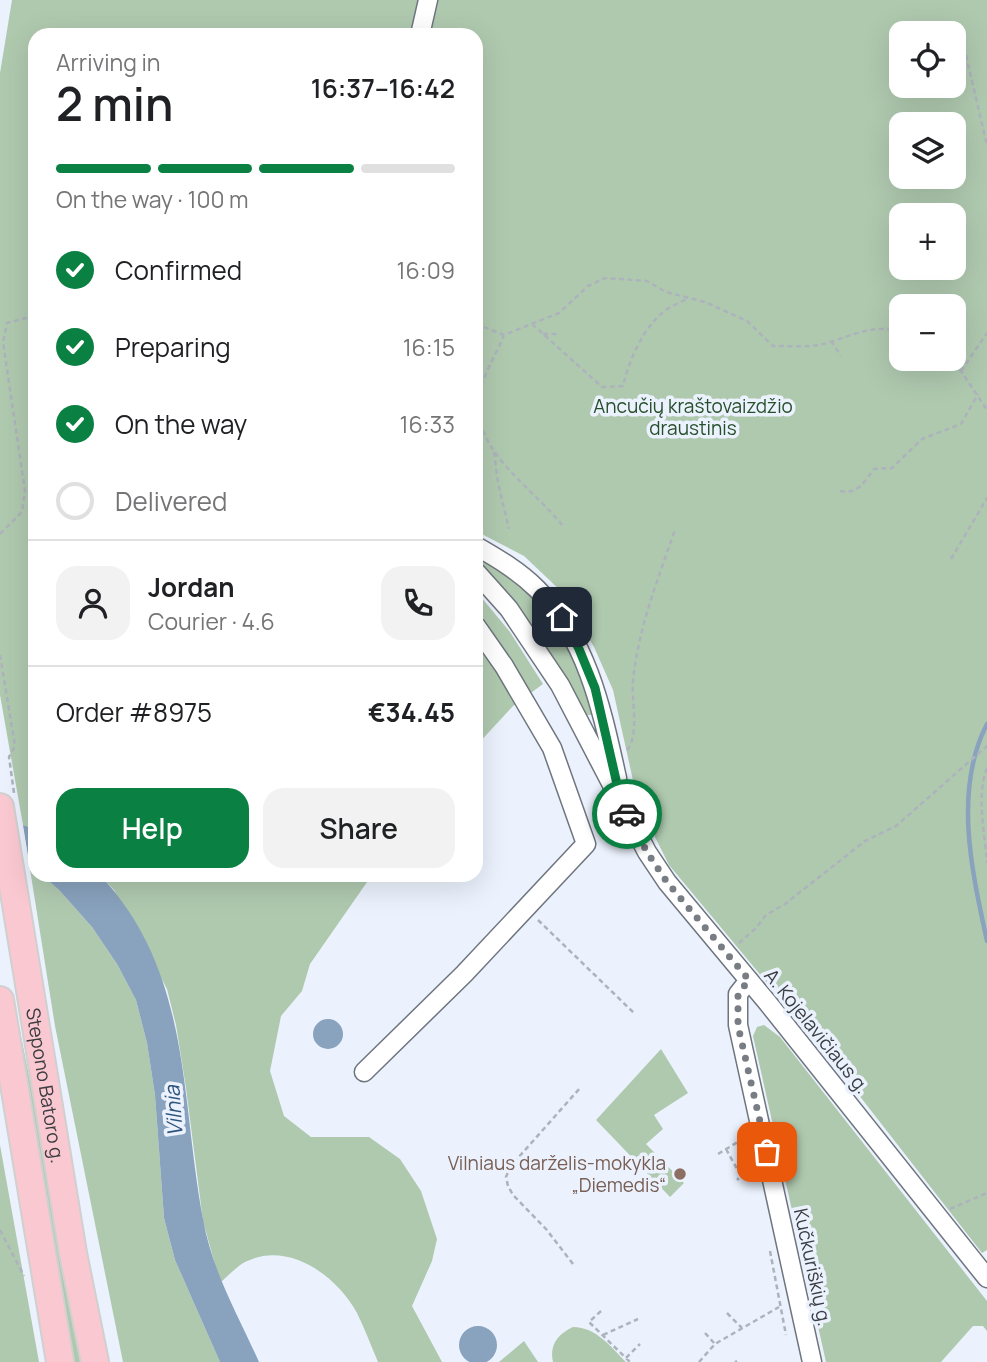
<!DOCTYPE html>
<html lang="en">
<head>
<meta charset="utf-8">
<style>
  :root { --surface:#fff; --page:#f2f2f2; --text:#202124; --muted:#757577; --line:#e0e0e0; --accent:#0b8043 }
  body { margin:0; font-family:Manrope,sans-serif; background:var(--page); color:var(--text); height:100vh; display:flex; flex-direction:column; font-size:26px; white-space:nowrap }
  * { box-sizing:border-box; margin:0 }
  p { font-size:23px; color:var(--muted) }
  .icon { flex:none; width:38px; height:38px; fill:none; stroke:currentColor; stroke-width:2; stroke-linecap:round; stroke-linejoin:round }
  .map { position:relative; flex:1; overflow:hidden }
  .sheet { position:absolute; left:28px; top:28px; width:455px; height:854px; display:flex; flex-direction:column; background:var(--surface); border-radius:21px; box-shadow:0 7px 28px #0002 }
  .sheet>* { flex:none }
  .controls { position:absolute; left:889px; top:21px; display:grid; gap:14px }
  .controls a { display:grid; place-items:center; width:77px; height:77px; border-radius:14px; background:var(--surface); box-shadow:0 7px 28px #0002; font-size:35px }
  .pin { position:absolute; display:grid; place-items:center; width:60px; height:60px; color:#fff; margin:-30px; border-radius:14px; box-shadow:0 4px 10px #0006 }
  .courier { position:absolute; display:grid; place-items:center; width:70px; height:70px; margin:-35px; border:5px solid #0b8043; border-radius:50%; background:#fff; color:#222; box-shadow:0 2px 9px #0007 }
  .overview em { font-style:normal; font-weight:600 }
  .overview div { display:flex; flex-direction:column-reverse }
  .overview { display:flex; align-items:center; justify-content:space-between; height:119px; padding:0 28px }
  h1 { font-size:46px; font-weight:600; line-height:52px }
  .bar { display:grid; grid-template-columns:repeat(4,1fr); gap:10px 7px; align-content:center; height:84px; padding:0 28px }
  .bar i { height:9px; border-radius:5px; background:var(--line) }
  .bar .current { background:var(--accent) }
  .bar p { grid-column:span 4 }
  .line { display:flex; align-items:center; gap:18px; padding:0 28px; border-top:2px solid var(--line) }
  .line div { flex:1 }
  .round { display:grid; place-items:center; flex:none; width:74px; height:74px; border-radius:21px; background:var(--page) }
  ol { padding:0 28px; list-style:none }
  li { display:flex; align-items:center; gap:21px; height:77px }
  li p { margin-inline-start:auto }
  li .icon { padding:7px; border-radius:50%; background:var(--accent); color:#fff; stroke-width:4 }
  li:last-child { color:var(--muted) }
  li i { width:38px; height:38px; border:4px solid var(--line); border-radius:50% }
  .button { display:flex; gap:14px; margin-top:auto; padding:14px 28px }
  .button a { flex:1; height:80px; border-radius:21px; background:var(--accent); color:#fff; font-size:28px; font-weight:600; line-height:80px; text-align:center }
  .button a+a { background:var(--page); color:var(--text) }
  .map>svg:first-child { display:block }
  .green { fill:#afc9af; fill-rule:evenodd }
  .water { fill:#89a2bd }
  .pier { fill:#ebf2fd }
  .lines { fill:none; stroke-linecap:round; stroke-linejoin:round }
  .stream { stroke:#89a2bd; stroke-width:4.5 }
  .minor-casing { stroke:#6f757e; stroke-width:21 }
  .primary-casing { stroke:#d0d0d1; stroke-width:30 }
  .path { stroke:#adb3bc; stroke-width:2.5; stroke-dasharray:5 3.5; stroke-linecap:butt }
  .minor { stroke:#fff; stroke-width:18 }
  .primary { stroke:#fac8d0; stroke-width:26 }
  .done { stroke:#787c83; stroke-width:7; stroke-dasharray:0 12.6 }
  .route { stroke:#0b8043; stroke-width:9 }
  .education-dot { fill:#8d6e63; stroke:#ebf2fd; stroke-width:2.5 }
  .labels { text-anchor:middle; stroke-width:7; stroke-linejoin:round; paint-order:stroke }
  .park-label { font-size:19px; fill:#27502a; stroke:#ebf2fd }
  .street-label { font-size:19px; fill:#3a3d41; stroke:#ebf2fd }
  .education-label { font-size:19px; fill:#785e54; stroke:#ebf2fd; text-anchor:end }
  .water-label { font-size:21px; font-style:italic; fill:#2d537a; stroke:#ebf2fd }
</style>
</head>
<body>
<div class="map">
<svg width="987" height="1362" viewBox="0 0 987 1362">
  <rect width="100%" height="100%" fill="#ebf2fd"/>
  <path class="green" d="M12,0H987V1250L982,1253L837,1067L669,865L638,803L613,690L594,647L562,592L524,556L476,531V35H35V829L23,825L0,695V73ZM901,33H954V86H901ZM901,124H954V177H901ZM901,215H954V268H901ZM901,306H954V359H901Z
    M478,557L514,577L541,603L577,659L594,712L591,715H586L583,712C555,656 518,607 478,559Z
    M476,591L510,632L543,684L513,706L476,746Z
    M29,863L35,868V875H42L60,891L92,927L117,964L136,1000L147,1043L155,1095L164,1218L175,1260L220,1362H123L55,1026Z
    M100,875H372L310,964L302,991L281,1016L270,1071L284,1116L311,1137H369L400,1159L421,1191L437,1239L432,1261L412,1306L442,1362H378C371,1346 365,1329 357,1313C337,1276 288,1240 245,1262C236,1267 228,1276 220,1283L203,1221L186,1088L176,1025L167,989L114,890Z
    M764,1025L780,1037L987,1301V1331L983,1326H973L941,1362H826L753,1036L757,1027Z
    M20,1031L86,1362H68L17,1032Z
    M661,1049L688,1093L654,1115L663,1129L646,1144L684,1183L670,1197L596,1120Z
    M0,1145L39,1362H0Z
    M573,1327C596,1327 611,1347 626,1362H553C549,1345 558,1334 573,1327Z
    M524,1341L538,1362H499Z"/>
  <path class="water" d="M23,825L35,829V868L29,863Z
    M42,875H100C192,973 180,1097 203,1219C212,1271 238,1315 259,1362H220L175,1260L164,1218L155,1095L147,1043L136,1000L117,964L92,927L60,891Z
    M313 1034a15 15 0 1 1 30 0a15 15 0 1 1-30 0Z
    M459 1345a19 19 0 1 1 38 0a19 19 0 1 1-38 0Z"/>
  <path class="pier" d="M22,822L30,868L19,864L0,826Z"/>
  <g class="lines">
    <path class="stream" d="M987,724C953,790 972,872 987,941"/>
    <defs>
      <path id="minor" d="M420,35L428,0
        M476,546C497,558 519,571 537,589C588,640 602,711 617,778
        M476,572L509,609L560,685L647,852L667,882L767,1002L987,1278
        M749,980L738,994V1025L812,1362
        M364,1072L464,974L586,844L552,748L504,666L476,626"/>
      <g id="primary">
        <path id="s1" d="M0,807L73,1253L95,1362"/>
        <path d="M0,1000L60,1362"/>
      </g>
    </defs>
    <use href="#minor" class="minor-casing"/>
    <use href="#primary" class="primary-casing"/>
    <path class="path" d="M964,47L987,145
      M476,324L504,335
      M532,324L602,387L623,386C629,361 642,330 662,313C669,307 679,303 687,299
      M543,334H559
      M831,341L841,356
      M946,359L961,371L987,410
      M961,371L987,333
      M494,452L498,483L509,529
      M840,491C858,495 864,482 874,469L892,468L922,439L961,424L978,394
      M562,525C533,488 475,453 478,400C479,382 497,353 504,335L559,313L588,286L605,278L647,281L666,292L705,302L747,321L773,346C788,346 805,347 819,345C847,339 873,321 901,333
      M0,534L22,512L25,491L3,342L7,323L26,318L35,320
      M951,559L987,498
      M0,655L15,746L9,757L14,793
      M627,750C640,734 631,700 633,681C638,629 658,579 675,530
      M987,768C976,796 985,834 987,863
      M538,920L635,1014
      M739,943L756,928L766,915L785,904L865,841L896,826L987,746
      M726,1149L741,1176L737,1180
      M718,1154L746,1137
      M950,1209L987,1193
      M0,1230L24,1276
      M770,1251L786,1335
      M573,1264L546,1229L513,1195L508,1186L506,1177L510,1167L580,1088
      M601,1311L589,1322L630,1362
      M727,1313L742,1328
      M705,1333L715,1344
      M603,1335L638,1319
      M626,1358L640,1344
      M699,1362L715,1344L779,1307
      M735,1362L737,1361"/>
    <use href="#minor" class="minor"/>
    <use href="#primary" class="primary"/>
  </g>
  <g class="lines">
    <path class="done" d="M627,814L647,852L667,882L749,980L738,994V1026L767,1152"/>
    <path class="route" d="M562,617L579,649L595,688L622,806L627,814"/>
  </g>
  <circle class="education-dot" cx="680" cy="1174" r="7"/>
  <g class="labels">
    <g class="park-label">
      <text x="693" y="413">Ancučių kraštovaizdžio<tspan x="693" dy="22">draustinis</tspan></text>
    </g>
    <g class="street-label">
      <text transform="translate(817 1031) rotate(51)" y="7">A. Kojelavičiaus g.</text>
      <text dy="7" stroke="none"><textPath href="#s1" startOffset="282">Stepono Batoro g.</textPath></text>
      <text transform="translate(813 1267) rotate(78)" y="7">Kučkuriškių g.</text>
    </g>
    <g class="education-label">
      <text x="666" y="1170">Vilniaus darželis-mokykla<tspan x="666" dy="22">„Diemedis“</tspan></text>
    </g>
    <g class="water-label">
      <text transform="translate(174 1111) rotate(-94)" y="7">Vilnia</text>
    </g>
  </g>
</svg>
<div class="controls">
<a><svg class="icon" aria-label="locate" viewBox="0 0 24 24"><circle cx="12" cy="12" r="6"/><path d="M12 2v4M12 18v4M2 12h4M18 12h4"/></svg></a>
<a><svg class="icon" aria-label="layers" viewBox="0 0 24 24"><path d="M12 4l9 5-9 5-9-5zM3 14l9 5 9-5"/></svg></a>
<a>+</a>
<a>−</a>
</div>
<div class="pin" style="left:767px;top:1152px;background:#ea580c"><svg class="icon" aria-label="bag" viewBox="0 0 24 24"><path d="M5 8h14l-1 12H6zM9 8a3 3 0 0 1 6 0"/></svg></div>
<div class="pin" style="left:562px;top:617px;background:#1f2937"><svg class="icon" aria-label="home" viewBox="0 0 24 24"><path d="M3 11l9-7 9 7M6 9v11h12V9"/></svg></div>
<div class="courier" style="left:627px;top:814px"><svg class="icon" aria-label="car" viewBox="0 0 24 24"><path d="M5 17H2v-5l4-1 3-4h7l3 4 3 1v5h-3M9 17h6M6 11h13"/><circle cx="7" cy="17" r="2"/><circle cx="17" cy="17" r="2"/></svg></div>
<section class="sheet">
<div class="overview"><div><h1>2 min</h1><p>Arriving in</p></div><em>16:37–16:42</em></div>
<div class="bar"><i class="current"></i><i class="current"></i><i class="current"></i><i></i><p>On the way · 100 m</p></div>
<ol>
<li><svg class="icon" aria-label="check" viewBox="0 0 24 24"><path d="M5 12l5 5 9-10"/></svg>Confirmed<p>16:09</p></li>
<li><svg class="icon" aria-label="check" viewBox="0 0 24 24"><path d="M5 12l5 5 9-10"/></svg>Preparing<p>16:15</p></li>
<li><svg class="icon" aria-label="check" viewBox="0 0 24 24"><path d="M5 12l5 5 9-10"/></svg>On the way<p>16:33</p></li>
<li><i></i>Delivered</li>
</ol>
<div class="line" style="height:126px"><a class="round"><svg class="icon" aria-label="person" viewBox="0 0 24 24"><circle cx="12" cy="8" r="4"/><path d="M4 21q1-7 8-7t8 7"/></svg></a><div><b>Jordan</b><p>Courier · 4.6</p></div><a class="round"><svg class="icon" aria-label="phone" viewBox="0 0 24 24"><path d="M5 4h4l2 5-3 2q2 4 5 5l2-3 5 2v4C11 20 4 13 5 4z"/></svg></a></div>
<div class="line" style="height:91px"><div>Order #8975</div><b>€34.45</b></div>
<div class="button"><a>Help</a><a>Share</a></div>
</section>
</div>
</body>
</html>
